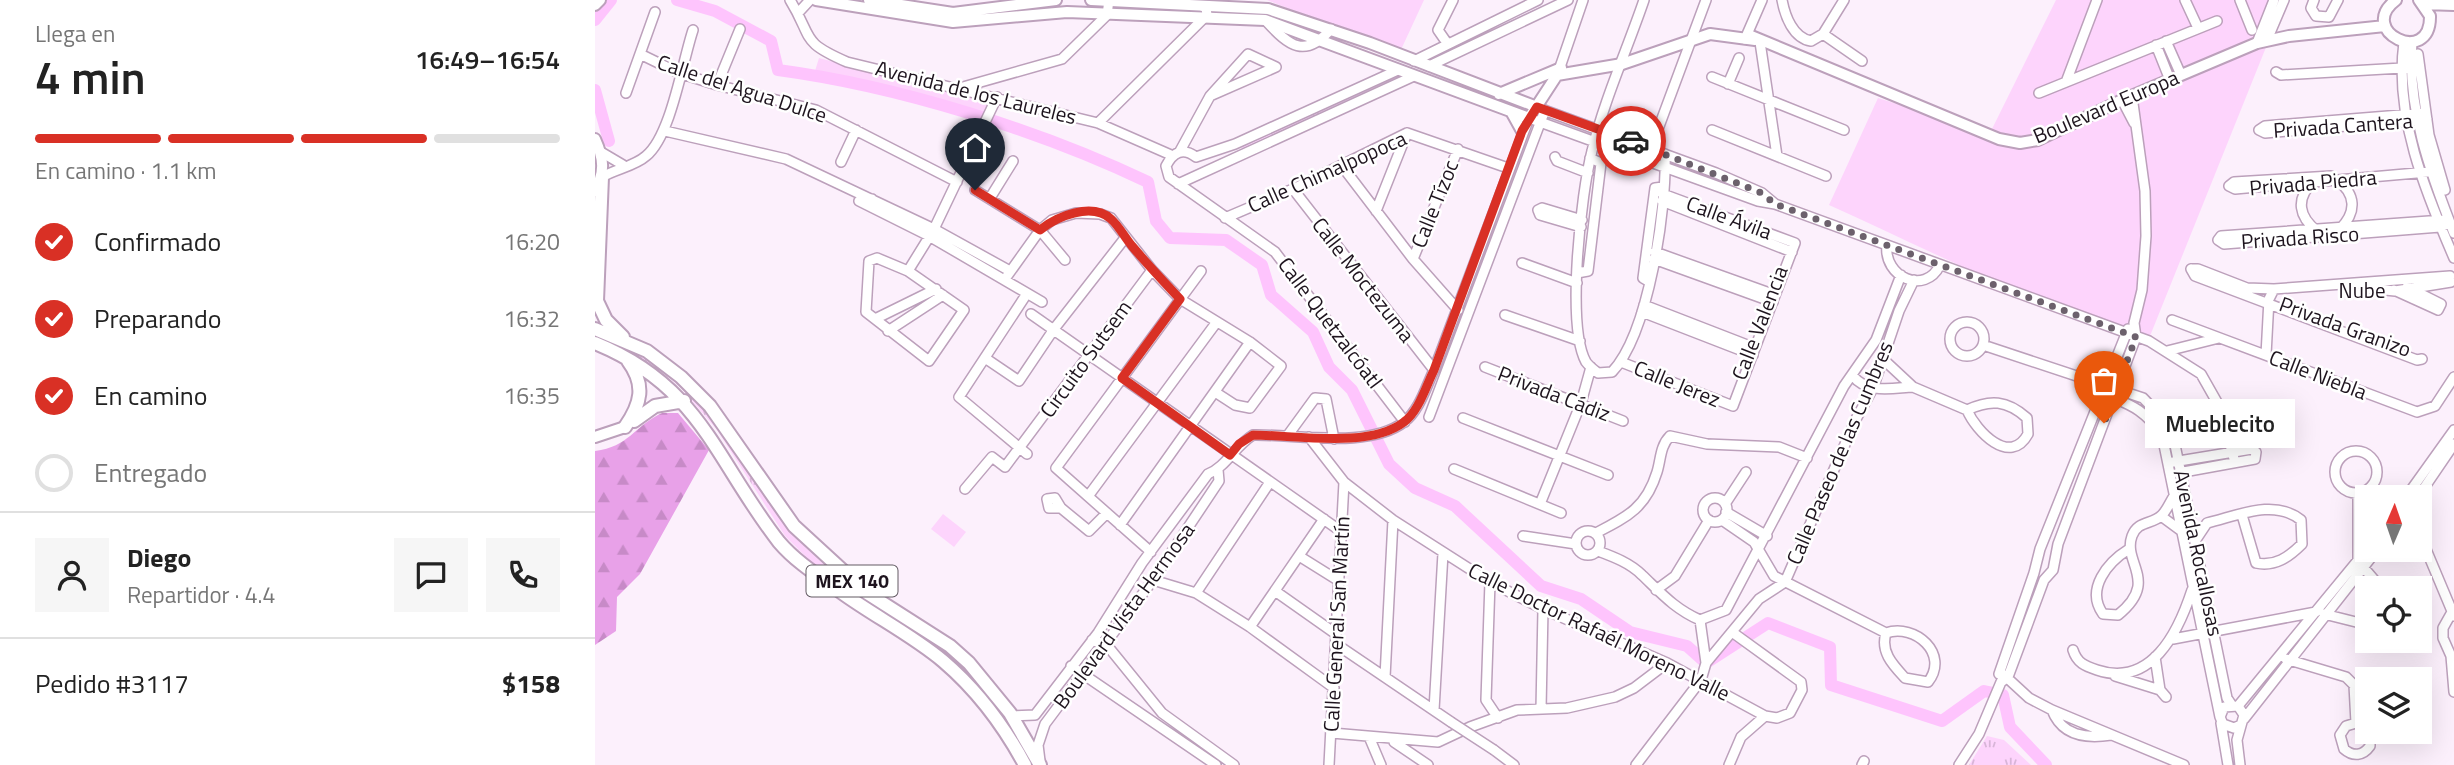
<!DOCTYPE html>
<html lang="es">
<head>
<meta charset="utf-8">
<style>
  :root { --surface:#fff; --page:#f6f6f6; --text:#222; --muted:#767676; --line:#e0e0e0; --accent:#d93025 }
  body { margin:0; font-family:"Titillium Web",sans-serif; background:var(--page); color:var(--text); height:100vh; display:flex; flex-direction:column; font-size:26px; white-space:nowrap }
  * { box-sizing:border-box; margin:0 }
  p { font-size:23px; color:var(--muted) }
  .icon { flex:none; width:38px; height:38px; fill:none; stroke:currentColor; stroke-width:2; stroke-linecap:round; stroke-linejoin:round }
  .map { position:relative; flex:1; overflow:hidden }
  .details { display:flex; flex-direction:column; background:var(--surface); width:595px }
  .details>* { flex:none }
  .needle { width:46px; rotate:2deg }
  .buttons { position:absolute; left:1760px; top:485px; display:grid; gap:14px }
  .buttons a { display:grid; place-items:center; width:77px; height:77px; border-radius:0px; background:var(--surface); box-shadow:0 7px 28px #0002; font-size:35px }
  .pin { position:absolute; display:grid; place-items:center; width:60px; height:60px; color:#fff; margin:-72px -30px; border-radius:50% 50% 50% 0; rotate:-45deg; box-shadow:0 0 7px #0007 }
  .pin .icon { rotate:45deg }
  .courier { position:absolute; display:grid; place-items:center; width:70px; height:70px; margin:-35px; border:5px solid #d93025; border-radius:50%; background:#fff; color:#222; box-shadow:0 2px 9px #0007 }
  .bubble { position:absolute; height:49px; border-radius:0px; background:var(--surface); box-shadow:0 7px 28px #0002; font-size:23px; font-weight:600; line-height:49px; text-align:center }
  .headline em { font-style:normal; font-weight:600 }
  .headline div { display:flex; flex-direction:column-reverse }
  .headline { display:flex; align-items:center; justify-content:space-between; height:119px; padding:0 35px }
  h1 { font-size:46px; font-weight:600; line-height:52px }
  .bar { display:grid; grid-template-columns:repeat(4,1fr); gap:10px 7px; align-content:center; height:84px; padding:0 35px }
  .bar i { height:9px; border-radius:5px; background:var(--line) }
  .bar .on { background:var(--accent) }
  .bar p { grid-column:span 4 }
  .line { display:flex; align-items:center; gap:18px; padding:0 35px; border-top:2px solid var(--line) }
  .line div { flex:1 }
  .round { display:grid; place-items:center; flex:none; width:74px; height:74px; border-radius:0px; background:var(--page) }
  ol { padding:0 35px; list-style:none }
  li { display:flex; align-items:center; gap:21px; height:77px }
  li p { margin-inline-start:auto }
  li .icon { padding:7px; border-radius:50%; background:var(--accent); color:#fff; stroke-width:4 }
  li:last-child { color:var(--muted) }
  li i { width:38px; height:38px; border:4px solid var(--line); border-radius:50% }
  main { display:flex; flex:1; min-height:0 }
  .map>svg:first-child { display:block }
  .grass { fill:url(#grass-tufts) }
  .forest { fill:url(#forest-firs) }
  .park { fill:#fdd4fc }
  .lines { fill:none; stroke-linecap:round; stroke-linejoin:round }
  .river { stroke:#fec4fd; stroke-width:12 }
  .minor-casing { stroke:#bca0bb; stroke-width:12 }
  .major-casing { stroke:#bca0bb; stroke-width:14 }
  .highway-casing { stroke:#bca0bb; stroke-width:16 }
  .minor { stroke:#fff; stroke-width:9 }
  .major { stroke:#fff; stroke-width:10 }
  .highway { stroke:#fff; stroke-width:12 }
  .minor-bridge-casing { stroke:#bca0bb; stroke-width:12; stroke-linecap:butt }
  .minor-bridge { stroke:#fff; stroke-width:9 }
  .done { stroke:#6c616c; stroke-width:7; stroke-dasharray:0 12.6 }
  .route { stroke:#d93025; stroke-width:9 }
  .labels { text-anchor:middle; stroke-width:5; stroke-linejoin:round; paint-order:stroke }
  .shield { fill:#fff; stroke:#625a62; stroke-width:2 }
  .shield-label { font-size:19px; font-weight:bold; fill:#1e141e }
  .street-label { font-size:21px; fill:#1e141e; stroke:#fff }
</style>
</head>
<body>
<main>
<section class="details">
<div class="headline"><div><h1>4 min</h1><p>Llega en</p></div><em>16:49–16:54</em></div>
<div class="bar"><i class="on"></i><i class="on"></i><i class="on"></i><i></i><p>En camino · 1.1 km</p></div>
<ol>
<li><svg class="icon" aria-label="check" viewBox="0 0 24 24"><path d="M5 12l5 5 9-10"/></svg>Confirmado<p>16:20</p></li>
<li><svg class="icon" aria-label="check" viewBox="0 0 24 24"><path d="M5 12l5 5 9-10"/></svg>Preparando<p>16:32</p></li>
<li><svg class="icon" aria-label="check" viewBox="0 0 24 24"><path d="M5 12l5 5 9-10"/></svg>En camino<p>16:35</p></li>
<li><i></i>Entregado</li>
</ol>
<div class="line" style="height:126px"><a class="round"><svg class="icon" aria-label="person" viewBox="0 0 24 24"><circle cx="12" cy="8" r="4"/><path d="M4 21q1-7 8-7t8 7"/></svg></a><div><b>Diego</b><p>Repartidor · 4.4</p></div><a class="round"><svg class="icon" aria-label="chat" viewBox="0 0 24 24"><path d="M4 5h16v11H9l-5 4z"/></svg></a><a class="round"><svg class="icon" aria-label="phone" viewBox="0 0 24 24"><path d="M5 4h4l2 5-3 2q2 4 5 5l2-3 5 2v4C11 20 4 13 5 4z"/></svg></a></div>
<div class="line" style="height:91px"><div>Pedido #3117</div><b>$158</b></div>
</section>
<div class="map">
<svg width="1859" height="765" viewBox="0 0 1859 765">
  <defs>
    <pattern id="grass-tufts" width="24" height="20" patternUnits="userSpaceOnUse" patternTransform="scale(1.75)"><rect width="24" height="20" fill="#fdd4fc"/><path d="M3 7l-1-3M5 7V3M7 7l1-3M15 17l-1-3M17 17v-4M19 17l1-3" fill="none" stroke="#d8b5d8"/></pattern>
    <pattern id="forest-firs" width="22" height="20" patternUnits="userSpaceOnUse" patternTransform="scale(1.75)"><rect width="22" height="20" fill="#e8a1e8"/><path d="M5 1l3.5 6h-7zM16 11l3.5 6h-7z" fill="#c78ac7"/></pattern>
  </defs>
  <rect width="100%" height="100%" fill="#fcf0fc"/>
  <path class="grass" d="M799,76L806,79L648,150L646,145Z
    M0,331L31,343L89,382L127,427L194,532L267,600L351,653L369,668L414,714L443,765H432L348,658L223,569L190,536L122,430L85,387L61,367L0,339Z
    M1392,736L1409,740L1436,765H1374Z"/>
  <path class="forest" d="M67,413H83L114,450L45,574L22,597L21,631L0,645V451C34,447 39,426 67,413Z"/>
  <path class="park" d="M672,0H829L804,54Z
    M1461,0H1690L1555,336C1443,308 1339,252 1234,205L1283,98L1395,133Z
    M224,58L394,103L386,116L220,71Z
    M348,514L371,532L359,547L336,529Z"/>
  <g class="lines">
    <path class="river" d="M82,0L120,11L176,41L183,70C303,86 444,130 553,182L561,221L575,238L631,240L667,265L676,295L718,332L734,367L757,390L794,464L820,488L860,506L946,586L986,599L1035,632L1092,646L1111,663L1173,623L1235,647L1236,685L1347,721L1389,691L1408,695L1415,727L1451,765
      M0,20L16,0
      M0,90L14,141"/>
    <defs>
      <path id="minor" d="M195,0C219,39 204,41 252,62L503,123L576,155
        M1049,0C1032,50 1009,100 997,151C986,193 971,326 991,362C994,366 999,370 1003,373L1017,372C1054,333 1072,207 1070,154
        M1187,0C1190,16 1198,38 1216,41L1228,34L1249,0
        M1590,0L1603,28
        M1645,0L1657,30
        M1719,0L1716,8L1721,16L1734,17L1743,0
        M203,13L215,0
        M671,21C694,46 710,59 736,29
        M1228,34L1267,61
        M1150,39L1167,0
        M1672,40L1689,0
        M1571,41L1586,75
        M1165,42L1182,156
        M1809,42C1799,116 1830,191 1859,258
        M1817,42C1812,108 1835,172 1859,233
        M852,43L843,30L858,0
        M1662,43L1679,0
        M1561,45L1575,80
        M45,54L84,73L122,85L221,110L362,182
        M1823,54L1834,135L1850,190
        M819,61L943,0
        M834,66L973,0
        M1681,72L1686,75L1824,67
        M963,73L988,0
        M1117,77L1249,130
        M1471,82L1502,0
        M1133,84L1144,58
        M122,85L145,29
        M368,87L467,59L512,15L514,0
        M31,93L60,12
        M1444,93L1622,21
        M1527,100L1539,123
        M946,109L1121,173L1167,193L1179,203
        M503,123L612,15L611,8L607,6
        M1117,130L1231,176
        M1664,130L1670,133L1832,119
        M1664,130L1670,126L1830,113
        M70,131L191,159L339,229L415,271
        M1056,148L1111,0
        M585,151L615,96L653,54L681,67L615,96
        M6,152L28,165
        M601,157C588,147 578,152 571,166L574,177L680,252L810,422
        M601,157L640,144L803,70
        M960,157L962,161L993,173
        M246,162L261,130
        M747,166L818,259L863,310
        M7,177C21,169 40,166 51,156C76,136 87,63 98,30
        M1742,180C1761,194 1762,212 1745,229
        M1718,182C1700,199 1704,217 1722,231
        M583,184L819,76
        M1634,186L1640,189L1844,171
        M1634,186L1639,182L1736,176
        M698,189L839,370
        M380,190L445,230L470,260
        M395,198L418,161
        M277,199L278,208L334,236L447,302
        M264,201L278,208
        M1067,201L1197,252
        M943,210L945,215L986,227
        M943,210L947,208L987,220
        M781,211L812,133
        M630,218L698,189L812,133L913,168
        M1623,240L1629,244L1845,227L1855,223
        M1623,240L1626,236L1848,220
        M1292,245C1288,277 1330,296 1345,265
        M1060,252L1180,295
        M282,258L313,271L369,310L334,361L271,312L274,261Z
        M818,259L863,149
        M1059,259L1178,302
        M927,263L982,283
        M1596,269H1603L1652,288L1679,289L1855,276
        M1596,269L1600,276L1822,360L1827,359
        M313,271L339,229L402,97
        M982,273L993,271L1006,163L995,158
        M410,279L445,230L457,220L481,213L505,214L516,218L557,270L585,299L655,342L686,366L655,408L640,405L620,392
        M1055,282L1048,278L1060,188L1068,187
        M1770,288L1800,291L1856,282
        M1799,290L1843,310L1846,304L1812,287
        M431,295L364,397L432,454
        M1049,305L1160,348
        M1047,312L1158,355
        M436,314L747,532
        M910,315L985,341
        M280,319L341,289
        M1577,320L1822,412L1840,406L1859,377
        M1355 339a17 17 0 1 1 34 0a17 17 0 1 1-34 0Z
        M293,331L348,295
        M1388,345L1548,398L1571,422L1579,440L1632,698L1636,704
        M1572,351L1624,338
        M1671,355L1674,299L1679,289
        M390,358L424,381L459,329L530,238
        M1289,360L1318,387L1372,410C1381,431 1415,467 1433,434L1432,418C1412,400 1395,399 1372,410
        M1026,362L1138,406L1200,243L1068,194
        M890,367L1028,421
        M1258,376C1272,394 1297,388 1318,387
        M1487,381C1521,405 1541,397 1567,435L1625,717
        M834,417L950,110
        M868,418L1013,475
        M693,435L720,398L731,399L739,439
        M714,437L749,482L798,520L895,582L948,609L1072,663L1170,716L1182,718L1195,713L1207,690L1206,682L1137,632
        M1740 472a21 21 0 1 1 42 0a21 21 0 1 1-42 0Z
        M1578,462L1657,449L1661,452L1660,459L1583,473
        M859,469L966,513
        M370,489L397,457L410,467L557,270
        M1763,494V561L1781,582H1806
        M494,495L621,323
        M1811,497L1859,430
        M1823,497L1859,444
        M1108 510a12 12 0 1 1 24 0a12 12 0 1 1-24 0Z
        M945,504L986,403L996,367
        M1130,504L1151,472
        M466,508H454L452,499L460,498L466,508L494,531L512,513
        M1131,512L1172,536
        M1566,516L1585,530
        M1127,520L1159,542L1179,576L1291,633C1320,623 1355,654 1333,682L1310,678C1298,665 1285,652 1291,633
        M525,525L655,342
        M981 543a12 12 0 1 1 24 0a12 12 0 1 1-24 0Z
        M1001,533C1032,517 1051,508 1062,472C1066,459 1065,446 1075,436L1112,444L1184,447L1212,458
        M1825,535L1859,616
        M928,536L981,544
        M1600,541L1612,523C1642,516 1679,498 1706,520L1707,544C1694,557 1680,567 1661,563L1647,515
        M1534,549C1513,562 1490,589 1508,614L1523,615C1565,581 1527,563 1537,536C1543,520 1557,525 1567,515C1572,510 1575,502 1579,496
        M1003,551C1019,557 1035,563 1047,575C1067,594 1080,609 1105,620L1131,610L1249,386L1281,340L1306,275
        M556,552L461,468L606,271
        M704,556L744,581
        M558,580L601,593L655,627L739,688
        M895,582L891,700L903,718
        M1061,590L1080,576L1114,520
        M680,591L741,634
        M601,593L675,482
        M1857,612L1848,628V638L1856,656L1859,692
        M1729,614L1773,625
        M1105,620L1111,663
        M655,627L729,519
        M1578,639L1721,612
        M497,640L511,644L567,713L639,765
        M741,644L856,722
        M1478,650C1482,663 1490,666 1502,670C1556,688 1583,633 1597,590
        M1560,657L1565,690L1571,697
        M1691,659L1751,677L1759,685L1761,723
        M476,666L621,765
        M1404,674L1439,573L1445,549L1533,329
        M1409,675L1434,698L1457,710L1589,765
        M1520,676L1565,690
        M790,677L798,520
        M1413,677L1449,580L1458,570L1463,544L1541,337L1539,323L1547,290L1551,236L1550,191L1537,96
        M1643,706L1773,548
        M946,709L948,609
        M839,710L848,553
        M1457,710C1467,736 1491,739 1516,735
        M417,716L440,715L503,633L547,563L613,474C631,467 640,446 658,435C701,434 774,449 809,422C824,411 831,387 839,370L934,118L1163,201L1180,204L1554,341L1606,374L1623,404L1640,462
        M1649,719L1782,550
        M1626,723L1633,765
        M1773,728L1761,723L1751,726L1745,735L1749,749C1758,757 1768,756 1775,746V732
        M737,733L843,742L875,727L922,710L972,708L1020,697L1039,688L1072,663
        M775,739L786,765
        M799,742L833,765
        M899,750L919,765
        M445,761L443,745L450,724L558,580L624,481L623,470
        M734,765L749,482
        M1041,765L1106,680L1111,663L1164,599L1190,582L1261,419L1278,388L1304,311L1319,280
        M1134,765L1146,737L1170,716
        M1267,765L1269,761
        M1364,765L1384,734L1406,682L1413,677
        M1645,765L1642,740L1649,715L1643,706L1629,707L1625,717L1628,724L1639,728L1646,725"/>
      <path id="major" d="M221,0L358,22L472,12L670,20L934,118L962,75L1027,64L1115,34L1160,40
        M274,0L358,13L461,0
        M496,0L673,9L775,43L942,107
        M1801,0C1760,31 1836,68 1835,16L1824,0
        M1829,4L1859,5
        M0,5L5,0
        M1154,35L1404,139L1425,143L1443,140L1527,100L1662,43L1694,36L1790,26
        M904,94L966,68
        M917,113L927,131
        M0,139C9,159 10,172 0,191
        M0,437L30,427"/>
      <path id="highway" d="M7,177L2,301L11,320L28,337
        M0,329L52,351L86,377L115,406L199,526L272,593L355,646L374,663L415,713L445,765
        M0,343C106,386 120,460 184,542C201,562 225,577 246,592C279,616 317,635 348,661C382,690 409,726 430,765
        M39,421L60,406L89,401
        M30,427C46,404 51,385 33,361"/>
    </defs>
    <use href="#minor" class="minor-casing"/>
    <use href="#major" class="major-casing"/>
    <use href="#highway" class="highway-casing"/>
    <use href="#minor" class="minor"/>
    <use href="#major" class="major"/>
    <use href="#highway" class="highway"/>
    <defs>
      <path id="minor-bridge" d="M856,722L899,750"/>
    </defs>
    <use href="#minor-bridge" class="minor-bridge-casing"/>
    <use href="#minor-bridge" class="minor-bridge"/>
  </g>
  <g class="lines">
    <path class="done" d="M1036,141L1167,193L1180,204L1541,337L1509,423"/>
    <path class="route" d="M380,190L445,230C462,216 497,202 516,219C524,226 530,238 537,246C552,264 568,281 585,299L527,378L635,455L644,444L658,435C700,435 774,449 809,422C824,411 831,386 839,370L927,131L942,107L1036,141"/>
  </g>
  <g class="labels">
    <rect class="shield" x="211.5" y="565.5" width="91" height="31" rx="5"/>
    <g class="shield-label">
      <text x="257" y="588">MEX 140</text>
    </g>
    <g class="street-label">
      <text transform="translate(147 89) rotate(18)" y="7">Calle del Agua Dulce</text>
      <text transform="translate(381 93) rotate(14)" y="7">Avenida de los Laureles</text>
      <text transform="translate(1511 107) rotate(-23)" y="7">Boulevard Europa</text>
      <text transform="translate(1748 126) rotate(-4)" y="7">Privada Cantera</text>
      <text transform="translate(732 172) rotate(-24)" y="7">Calle Chimalpopoca</text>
      <text transform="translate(1718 183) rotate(-5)" y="7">Privada Piedra</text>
      <text transform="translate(840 204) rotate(-68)" y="7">Calle Tízoc</text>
      <text transform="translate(1134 218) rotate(20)" y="7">Calle Ávila</text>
      <text transform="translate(1705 238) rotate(-4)" y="7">Privada Risco</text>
      <text transform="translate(768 280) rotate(52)" y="7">Calle Moctezuma</text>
      <text x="1767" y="298">Nube</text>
      <text transform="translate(735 323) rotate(53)" y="7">Calle Quetzalcóatl</text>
      <text transform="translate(1165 323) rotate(-69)" y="7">Calle Valencia</text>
      <text transform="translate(1750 327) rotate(20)" y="7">Privada Granizo</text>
      <text transform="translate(491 359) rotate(-54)" y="7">Circuito Sutsem</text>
      <text transform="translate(1723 375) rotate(21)" y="7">Calle Niebla</text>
      <text transform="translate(1082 384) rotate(22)" y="7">Calle Jerez</text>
      <text transform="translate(959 394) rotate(21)" y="7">Privada Cádiz</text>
      <text transform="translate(1245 453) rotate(-67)" y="7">Calle Paseo de las Cumbres</text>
      <text transform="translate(1603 553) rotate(78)" y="7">Avenida Rocallosas</text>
      <text transform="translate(529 616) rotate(-54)" y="7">Boulevard Vista Hermosa</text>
      <text transform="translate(742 624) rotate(-87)" y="7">Calle General San Martín</text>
      <text transform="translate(1004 632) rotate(26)" y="7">Calle Doctor Rafaél Moreno Valle</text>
    </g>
  </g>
</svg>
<div class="buttons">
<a><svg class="needle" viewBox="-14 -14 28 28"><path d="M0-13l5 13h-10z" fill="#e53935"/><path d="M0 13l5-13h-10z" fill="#767676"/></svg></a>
<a><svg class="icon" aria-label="locate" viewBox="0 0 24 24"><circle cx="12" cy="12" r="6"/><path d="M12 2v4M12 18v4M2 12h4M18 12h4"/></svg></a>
<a><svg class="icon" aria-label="layers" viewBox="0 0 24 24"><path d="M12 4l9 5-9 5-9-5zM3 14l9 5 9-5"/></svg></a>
</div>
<div class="pin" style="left:1509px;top:423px;background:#ea580c"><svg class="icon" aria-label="bag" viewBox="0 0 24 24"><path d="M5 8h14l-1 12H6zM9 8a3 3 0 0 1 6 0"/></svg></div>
<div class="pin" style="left:380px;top:190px;background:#1f2937"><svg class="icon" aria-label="home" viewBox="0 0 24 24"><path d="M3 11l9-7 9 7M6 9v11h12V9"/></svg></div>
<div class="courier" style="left:1036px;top:141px"><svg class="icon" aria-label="car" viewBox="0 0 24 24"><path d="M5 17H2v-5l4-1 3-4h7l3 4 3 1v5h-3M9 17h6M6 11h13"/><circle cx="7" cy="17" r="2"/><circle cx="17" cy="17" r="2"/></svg></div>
<div class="bubble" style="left:1550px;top:399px;width:150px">Mueblecito</div>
</div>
</main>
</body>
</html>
